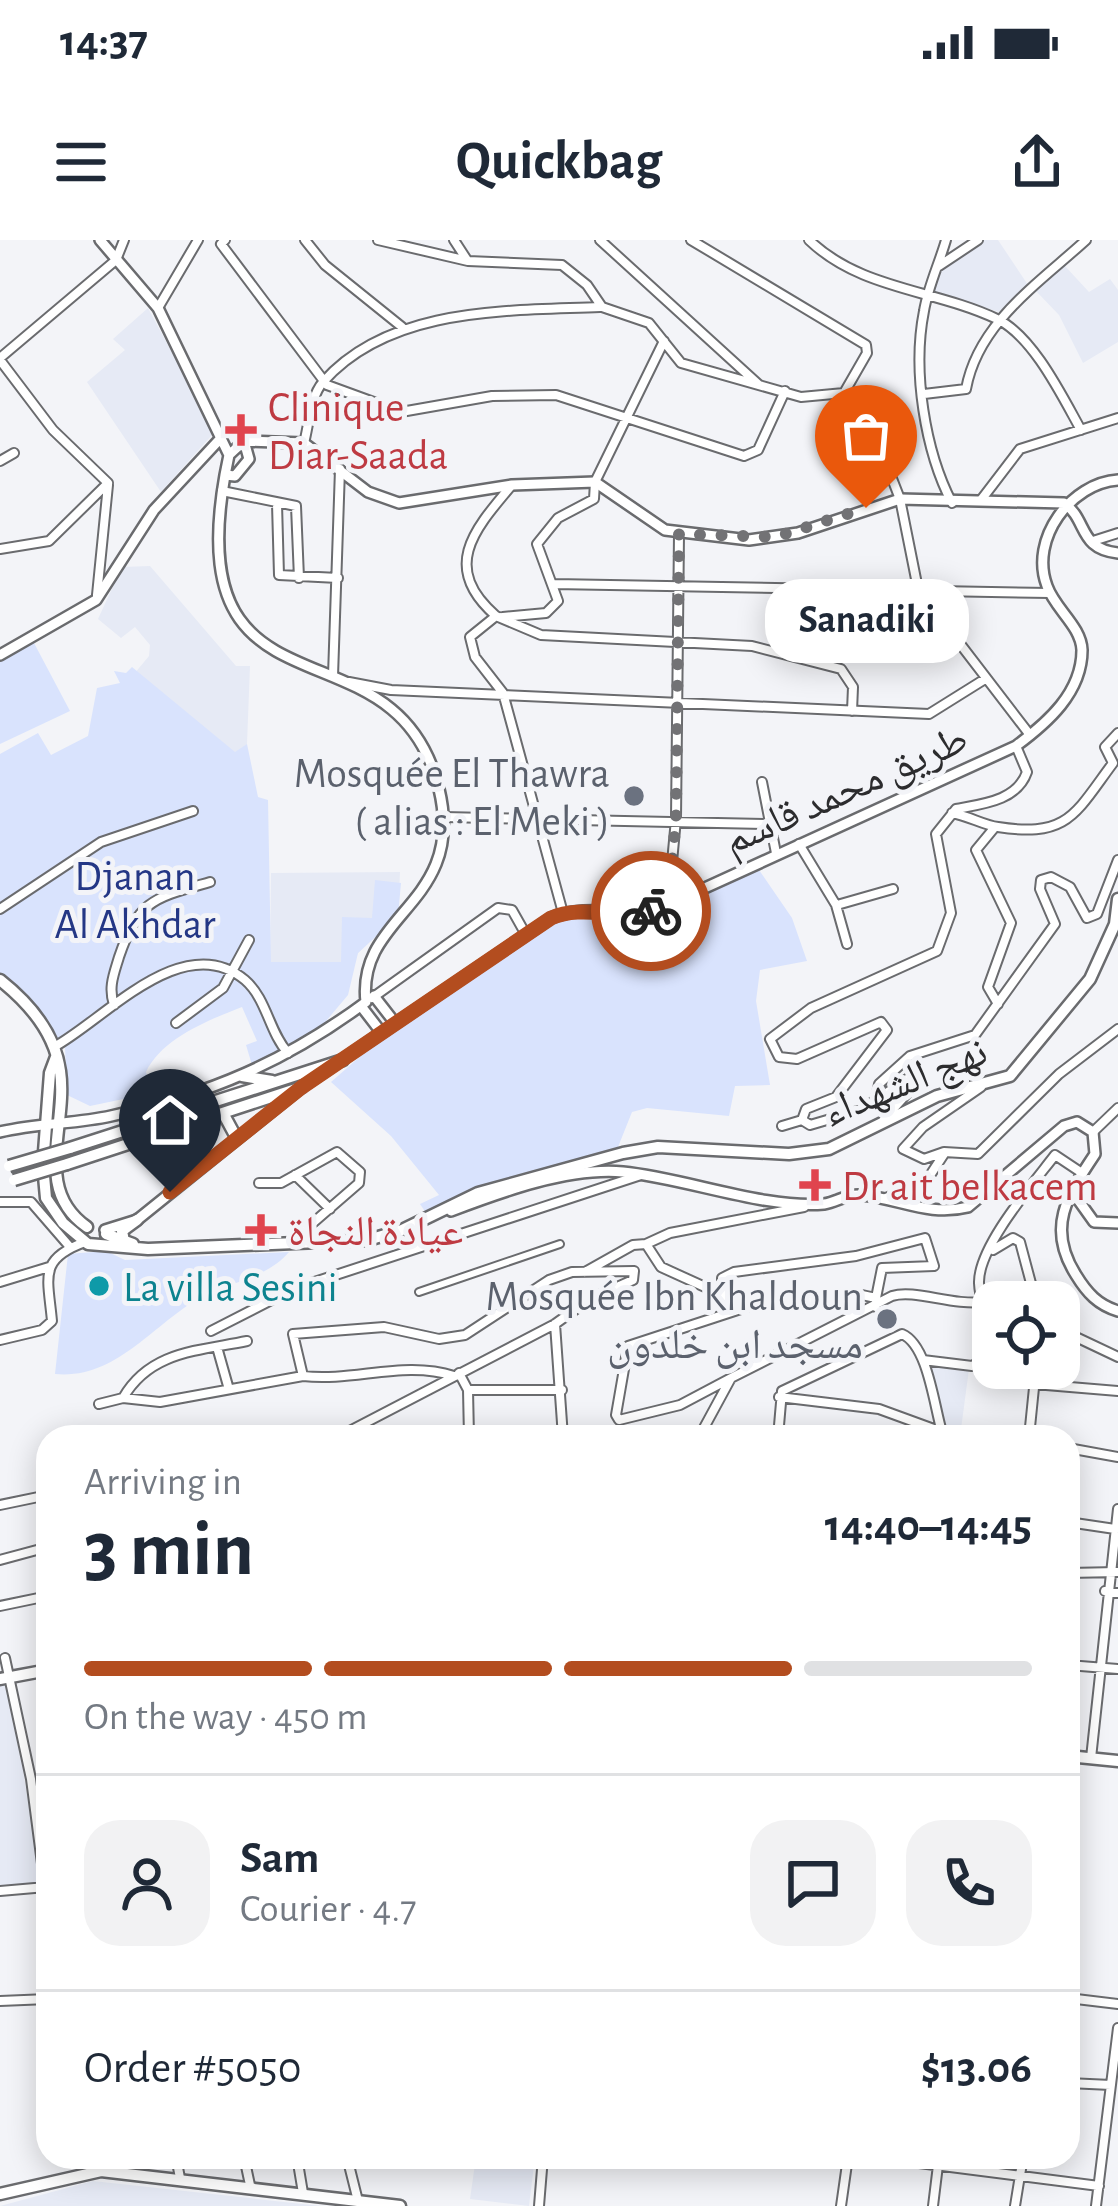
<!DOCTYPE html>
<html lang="en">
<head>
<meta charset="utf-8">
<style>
  :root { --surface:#fff; --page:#f2f2f3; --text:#1f2937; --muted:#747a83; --line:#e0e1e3; --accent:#b34d1f }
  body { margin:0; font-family:"Alegreya Sans","Noto Naskh Arabic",sans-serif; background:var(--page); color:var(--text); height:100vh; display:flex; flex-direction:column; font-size:45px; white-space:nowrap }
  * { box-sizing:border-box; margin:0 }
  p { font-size:39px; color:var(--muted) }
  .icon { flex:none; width:66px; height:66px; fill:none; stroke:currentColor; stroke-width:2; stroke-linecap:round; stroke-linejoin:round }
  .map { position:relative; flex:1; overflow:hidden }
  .drawer { position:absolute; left:36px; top:1185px; width:1044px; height:744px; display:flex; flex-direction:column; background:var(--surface); border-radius:36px; box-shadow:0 6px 30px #0003 }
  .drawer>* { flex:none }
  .controls { position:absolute; left:972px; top:1041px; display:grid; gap:24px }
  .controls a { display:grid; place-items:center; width:108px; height:108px; border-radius:24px; background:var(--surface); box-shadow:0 6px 30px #0003; font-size:60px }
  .pin { position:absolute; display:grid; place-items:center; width:102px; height:102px; color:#fff; margin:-123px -51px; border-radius:50% 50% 50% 0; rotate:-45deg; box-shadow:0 0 12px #0007 }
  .pin .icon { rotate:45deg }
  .courier { position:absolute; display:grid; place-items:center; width:120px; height:120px; margin:-60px; border:9px solid #b34d1f; border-radius:50%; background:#fff; color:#222; box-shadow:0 3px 15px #0007 }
  .bubble { position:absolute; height:84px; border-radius:36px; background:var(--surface); box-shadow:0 6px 30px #0003; font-size:39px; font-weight:700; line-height:84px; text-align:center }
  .overview em { font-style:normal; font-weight:700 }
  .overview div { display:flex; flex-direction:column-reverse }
  .overview { display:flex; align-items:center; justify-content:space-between; height:204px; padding:0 48px }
  h1 { font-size:78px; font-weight:700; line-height:90px }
  .bar { display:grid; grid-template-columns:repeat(4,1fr); gap:18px 12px; align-content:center; height:144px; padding:0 48px }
  .bar i { height:15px; border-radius:9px; background:var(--line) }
  .bar .active { background:var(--accent) }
  .bar p { grid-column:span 4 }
  .line { display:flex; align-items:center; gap:30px; padding:0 48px; border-top:3px solid var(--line) }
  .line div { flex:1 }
  .round { display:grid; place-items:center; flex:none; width:126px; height:126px; border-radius:36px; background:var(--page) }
  .status { display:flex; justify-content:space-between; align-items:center; height:84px; padding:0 60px; background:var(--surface); direction:ltr }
  .status svg { height:33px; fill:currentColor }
  header { display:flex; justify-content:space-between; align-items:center; height:156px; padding:0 48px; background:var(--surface); font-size:54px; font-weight:700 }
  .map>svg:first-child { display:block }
  .built { fill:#e6eaf5 }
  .green { fill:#d9e3fd }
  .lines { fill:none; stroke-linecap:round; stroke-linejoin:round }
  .pedestrian-casing { stroke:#6a6b6e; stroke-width:10 }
  .minor-casing { stroke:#6a6b6e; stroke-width:12 }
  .tertiary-casing { stroke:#6a6b6e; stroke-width:14 }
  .secondary-casing { stroke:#6a6b6e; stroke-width:15 }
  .primary-casing { stroke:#6a6b6e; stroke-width:15 }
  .pedestrian { stroke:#fff; stroke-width:6 }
  .minor { stroke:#fff; stroke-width:8 }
  .tertiary { stroke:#fff; stroke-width:9 }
  .secondary { stroke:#fff; stroke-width:10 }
  .primary { stroke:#fff; stroke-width:10 }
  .secondary-bridge-casing { stroke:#6a6b6e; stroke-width:15; stroke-linecap:butt }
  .secondary-bridge { stroke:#fff; stroke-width:10 }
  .done { stroke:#727275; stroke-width:12; stroke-dasharray:0 21.6 }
  .route { stroke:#b34d1f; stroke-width:15 }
  .health-dot { fill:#e0444e; stroke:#f3f4f8; stroke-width:4.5 }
  .worship-dot { fill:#6b7280; stroke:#f3f4f8; stroke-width:4.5 }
  .culture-dot { fill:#0f9aa8; stroke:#f3f4f8; stroke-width:4.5 }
  .labels { text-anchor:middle; stroke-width:10; stroke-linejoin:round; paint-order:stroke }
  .health-label { font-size:42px; fill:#be3a42; stroke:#f3f4f8; text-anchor:start }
  .worship-label { font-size:42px; fill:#5b616d; stroke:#f3f4f8; text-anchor:end }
  .street-label { font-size:42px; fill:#2c2c2e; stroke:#f3f4f8 }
  .park-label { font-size:42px; fill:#243785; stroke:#f3f4f8 }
  .culture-label { font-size:42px; fill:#0d838f; stroke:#f3f4f8; text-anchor:start }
</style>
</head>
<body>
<div class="status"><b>14:37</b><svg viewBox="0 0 49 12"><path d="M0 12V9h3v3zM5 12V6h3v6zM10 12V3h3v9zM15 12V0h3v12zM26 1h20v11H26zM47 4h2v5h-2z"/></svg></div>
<header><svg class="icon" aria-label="menu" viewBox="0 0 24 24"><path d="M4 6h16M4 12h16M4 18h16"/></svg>Quickbag<svg class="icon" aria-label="share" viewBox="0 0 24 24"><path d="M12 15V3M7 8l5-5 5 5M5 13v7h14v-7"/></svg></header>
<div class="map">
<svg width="1118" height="1966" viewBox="0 0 1118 1966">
  <rect width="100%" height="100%" fill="#f3f4f8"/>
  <path class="built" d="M979,0H998L1028,45L999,72L930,50L940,27Z
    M1064,25L1089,52L1110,39L1118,50V102L1083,123L1059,75L1036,51Z
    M148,68L189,144H194L212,195L161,252L87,142L125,110L113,99Z
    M150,326L236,426H250L247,504L242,512L235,513L134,434L149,416L150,405L135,387L121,398L98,379L122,327Z
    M400,632L398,676L358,713L352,729L270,723L271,633Z
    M934,1125L969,1129L961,1189L944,1184L927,1134Z
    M9,1443L41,1642L0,1647V1445Z
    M476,1917H535L529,1966L470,1959Z
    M93,1941L321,1966H0Z"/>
  <path class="green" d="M34,403L70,471L0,504V421Z
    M132,427L235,512L247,504L258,557L268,560L271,722H341L342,677L372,678L375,640L401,643L398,676L358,713L348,755L316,793L252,825L246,805L257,801L242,767C209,780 162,798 146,832L152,853L90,866L67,855L65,807L0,736V514L38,493L51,515L88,496L97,448L120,443L114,431L126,433Z
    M757,627L792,678L807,721L760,730L756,761L770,845L735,846L729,876L647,868L632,872L618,907L478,947L426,973L420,964L439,955L391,896L331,842L372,806L546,685L566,677L653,681Z
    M106,1011L125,1020L289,1012C266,1039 231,1041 200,1058C153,1084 116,1140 55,1134L68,1014Z"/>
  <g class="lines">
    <defs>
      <path id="pedestrian" d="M419,1052L560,1004"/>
      <path id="minor" d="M225,0L221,4L327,145L401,172L492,156L556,155L744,216L758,210L785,151
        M305,0L325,25L402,87
        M378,0L468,21L562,25L587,45L602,67L649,83L681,123L801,157L844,153L873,190L900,259L918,349L1030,495
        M454,0L467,20
        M600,0L758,144
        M691,0L866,105L867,113L844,153
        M809,0C861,50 934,49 997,79C1033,96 1062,156 1081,190
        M946,0C939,24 928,47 924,71C912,131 925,211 952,263
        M939,26L978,0
        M158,68L198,0
        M0,118L116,20L124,0
        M0,120L53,190L108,243
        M924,154L966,149C978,83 1039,43 1086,0
        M304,203C309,185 310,157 323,142C390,66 509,71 600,67
        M0,221L14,213
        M511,246C473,291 441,328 496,376L470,397L475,417L503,453L563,673
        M222,251L296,266L299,338
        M981,260L1020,209L1118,178
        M277,264L279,335L338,338
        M1093,301L1118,293
        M0,309L49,301L108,243
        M554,344L1050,353
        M97,355L108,245
        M496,376L541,395L752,406L841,429L853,447L852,471
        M503,377L546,373L558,361L537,304L558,278L594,259L595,242L664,101
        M333,436L340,229
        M349,442L391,450L929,474L985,439
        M762,542L776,613
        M952,573C969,576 983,585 998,587C1068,598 1075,574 1113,523L1105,507L1118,493
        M444,577L769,584
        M995,587L976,610L1011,683L988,747L998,764
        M799,604L836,665L847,704
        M668,665L676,579L679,294
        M837,665L893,649
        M0,669L101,602L193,571
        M372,758L498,668L512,670L525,693
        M114,765C108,747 114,734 119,717C139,659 154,658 210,642
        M176,783L223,748L249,700
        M54,807C104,780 183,688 245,740C267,759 269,792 288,813
        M981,847L923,887L903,909L924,919L944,912L978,914L1059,834L1118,789
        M876,858L879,844L910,816L975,795L1055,684L1040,649L1041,640L1051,637L1070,647L1087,678L1097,674L1118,620
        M884,879L921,838L913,835L861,870L810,885L802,880L806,869L836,857L887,790L881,782L797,819L779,817L770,799L811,768L937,711L951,673L936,594L956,569C982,564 1017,561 1027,532L1016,506
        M782,886L802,880
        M1093,892L1118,868
        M295,935L330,969
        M259,943H281L337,912L360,932L359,943L307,988L323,1002
        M886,958L927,940L944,914
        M0,962H31L70,1007
        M804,967L670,993L646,1004L661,1027L749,1067L862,1055L876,1058V1067
        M993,1010L1013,998L1020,1002L1036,1062
        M585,1032L633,1005L646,1004
        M0,1042L49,1027
        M722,1052V1038L734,1032L856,1016L925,998L934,1026L882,1028L876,1058
        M555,1084L563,1197
        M1059,1089L1118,1117
        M211,1091L293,1049L641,935
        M0,1100L42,1090L52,1081C48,1037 38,1019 85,1002
        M217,1107L228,1146
        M923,1120L972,1126L987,1118C994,1084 980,1070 979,1043C978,1007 1032,945 1055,915L1082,933
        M459,1133L468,1150L469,1197
        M731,1138L680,1165L619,1180L616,1175L628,1106L747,1067
        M1034,1144L1118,1151
        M468,1150H562
        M779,1157L879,1169L942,1192L994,1197
        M123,1158C150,1111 198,1111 247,1101
        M99,1164L123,1158L160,1162L303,1136
        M338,1197L555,1084L590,1059L633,1040L634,1031L572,1032L549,1040L465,1095L439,1099L384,1087L293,1094L303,1136C354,1142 404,1120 454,1136
        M699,1197L731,1138L892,1056C915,1049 952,1066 985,1062
        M778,1197L782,1151L902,1094C928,1105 934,1166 942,1192
        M1029,1197L1036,1128
        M1068,1208L1118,1217
        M0,1265L48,1255
        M1068,1282L1115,1289
        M0,1320L48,1307
        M1068,1333L1118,1332
        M1105,1351L1118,1353
        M0,1366L48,1356
        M5,1418L31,1539L48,1670
        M1068,1425L1118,1429
        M1091,1518L1118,1269
        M1068,1551L1072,1517
        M0,1651L46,1647
        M1068,1758L1118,1764
        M0,1761L48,1759
        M43,1813L48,1812
        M1068,1843L1111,1845
        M176,1917L180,1938
        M244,1917L250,1945
        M297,1917L303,1953
        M347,1917L358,1961
        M872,1917L1099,1946
        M539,1966L543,1917
        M841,1966L848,1917
        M933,1966L939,1917
        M1015,1966L1023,1917
        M1096,1966L1118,1788"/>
      <path id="tertiary" d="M100,0L158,68L229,215
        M244,201L304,203L368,252L399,263L512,245L595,242L665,290L749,300L798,293L900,259L1064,263C1088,280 1078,309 1118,313
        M244,201L249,219L235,236L225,235L229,215Z
        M0,415L96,360L154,270L220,199
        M374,756L395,783
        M361,766L381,792
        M0,892C37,883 75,884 111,876C210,854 285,822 366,762C356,673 467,665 439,549C396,371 179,494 225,235
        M1082,939L1079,961L1094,982L1118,983
        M451,971C501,952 569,927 623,932C685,938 764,969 824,964C837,962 846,954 860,955C899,958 928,977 968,967L1064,886L1077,882L1093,892L1095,914C1067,956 1046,988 1076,1035C1087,1053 1098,1065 1118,1071
        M105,990L137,980L302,847L551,678C586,663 625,678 663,667L1016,506C1047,483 1082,453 1082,410C1081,386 1055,369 1047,346C1029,299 1071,243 1118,240"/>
      <path id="secondary" d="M0,740C29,763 55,793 60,831C68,885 32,949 87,987
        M56,817L50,833L43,925L46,958L63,983L88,1004L148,1009L368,1000L402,990L478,953L623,913L658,907L789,914L829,909L937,856L1010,836L1090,739L1115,684L1118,659
        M242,836L272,841
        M223,873L236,897
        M70,908L343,820
        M67,924L302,847
        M106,994L133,1004
        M124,1001L122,991L137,980"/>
      <path id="primary" d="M0,1439L48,1430
        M1068,1516L1118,1521
        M0,1954L101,1931L400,1966"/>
    </defs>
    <use href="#pedestrian" class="pedestrian-casing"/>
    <use href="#minor" class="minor-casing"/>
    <use href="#tertiary" class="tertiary-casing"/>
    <use href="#secondary" class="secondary-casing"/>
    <use href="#primary" class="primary-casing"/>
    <use href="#pedestrian" class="pedestrian"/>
    <use href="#minor" class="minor"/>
    <use href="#tertiary" class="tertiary"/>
    <use href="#secondary" class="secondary"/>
    <use href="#primary" class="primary"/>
    <defs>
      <path id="secondary-bridge" d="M9,926L70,908
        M14,940L67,924"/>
    </defs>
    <use href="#secondary-bridge" class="secondary-bridge-casing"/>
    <use href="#secondary-bridge" class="secondary-bridge"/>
  </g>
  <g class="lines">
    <path class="done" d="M651,671L668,665L676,579L679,294L776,297L866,268"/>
    <path class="route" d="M170,952L302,847L551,678C583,664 617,680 651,671"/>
  </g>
  <g class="health-dot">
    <path d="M235 172h12v12h12v12h-12v12h-12v-12h-12v-12h12z"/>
    <path d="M809 927h12v12h12v12h-12v12h-12v-12h-12v-12h12z"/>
    <path d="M255 972h12v12h12v12h-12v12h-12v-12h-12v-12h12z"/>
  </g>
  <g class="worship-dot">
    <circle cx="634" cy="556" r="12"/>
    <circle cx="887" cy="1079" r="12"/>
  </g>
  <circle class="culture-dot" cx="99" cy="1046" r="12"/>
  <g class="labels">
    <g class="health-label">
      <text x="268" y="181">Clinique<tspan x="268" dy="48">Diar-Saada</tspan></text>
      <text x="842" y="960">Dr ait belkacem</text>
      <text x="288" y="1005">عيادة النجاة</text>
    </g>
    <g class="worship-label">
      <text x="610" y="547">Mosquée El Thawra<tspan x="610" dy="48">( alias : El Meki )</tspan></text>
      <text x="863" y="1070">Mosquée Ibn Khaldoun<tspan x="863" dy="48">مسجد ابن خلدون</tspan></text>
    </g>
    <g class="street-label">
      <text transform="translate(845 548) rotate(-24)" y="15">طريق محمد قاسم</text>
      <text transform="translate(904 840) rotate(-22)" y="15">نهج الشهداء</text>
    </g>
    <g class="park-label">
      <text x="135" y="650">Djanan<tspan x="135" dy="48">Al Akhdar</tspan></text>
    </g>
    <g class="culture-label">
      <text x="123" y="1061">La villa Sesini</text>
    </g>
  </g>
</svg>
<div class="controls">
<a><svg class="icon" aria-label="locate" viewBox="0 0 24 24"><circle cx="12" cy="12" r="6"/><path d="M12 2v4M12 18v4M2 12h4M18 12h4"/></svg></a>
</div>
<div class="pin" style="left:866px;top:268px;background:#ea580c"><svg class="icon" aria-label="bag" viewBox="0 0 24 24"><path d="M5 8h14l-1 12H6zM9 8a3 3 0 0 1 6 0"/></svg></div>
<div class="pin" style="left:170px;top:952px;background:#1f2937"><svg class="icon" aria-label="home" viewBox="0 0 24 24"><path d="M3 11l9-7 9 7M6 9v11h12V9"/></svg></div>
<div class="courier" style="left:651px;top:671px"><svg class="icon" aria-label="bike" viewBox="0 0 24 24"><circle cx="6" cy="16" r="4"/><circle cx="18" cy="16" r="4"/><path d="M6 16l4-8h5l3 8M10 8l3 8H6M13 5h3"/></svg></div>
<div class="bubble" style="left:765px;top:339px;width:204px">Sanadiki</div>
<section class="drawer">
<div class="overview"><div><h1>3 min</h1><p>Arriving in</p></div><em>14:40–14:45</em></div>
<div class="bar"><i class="active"></i><i class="active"></i><i class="active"></i><i></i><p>On the way · 450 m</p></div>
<div class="line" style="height:216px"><a class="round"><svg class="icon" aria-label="person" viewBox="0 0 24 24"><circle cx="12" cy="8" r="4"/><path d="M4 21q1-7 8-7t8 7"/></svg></a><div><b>Sam</b><p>Courier · 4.7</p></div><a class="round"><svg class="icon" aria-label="chat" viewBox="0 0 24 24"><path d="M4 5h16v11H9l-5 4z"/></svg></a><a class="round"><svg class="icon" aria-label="phone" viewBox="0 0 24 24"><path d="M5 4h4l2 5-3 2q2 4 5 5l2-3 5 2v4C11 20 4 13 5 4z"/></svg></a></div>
<div class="line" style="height:156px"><div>Order #5050</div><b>$13.06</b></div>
</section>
</div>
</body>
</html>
